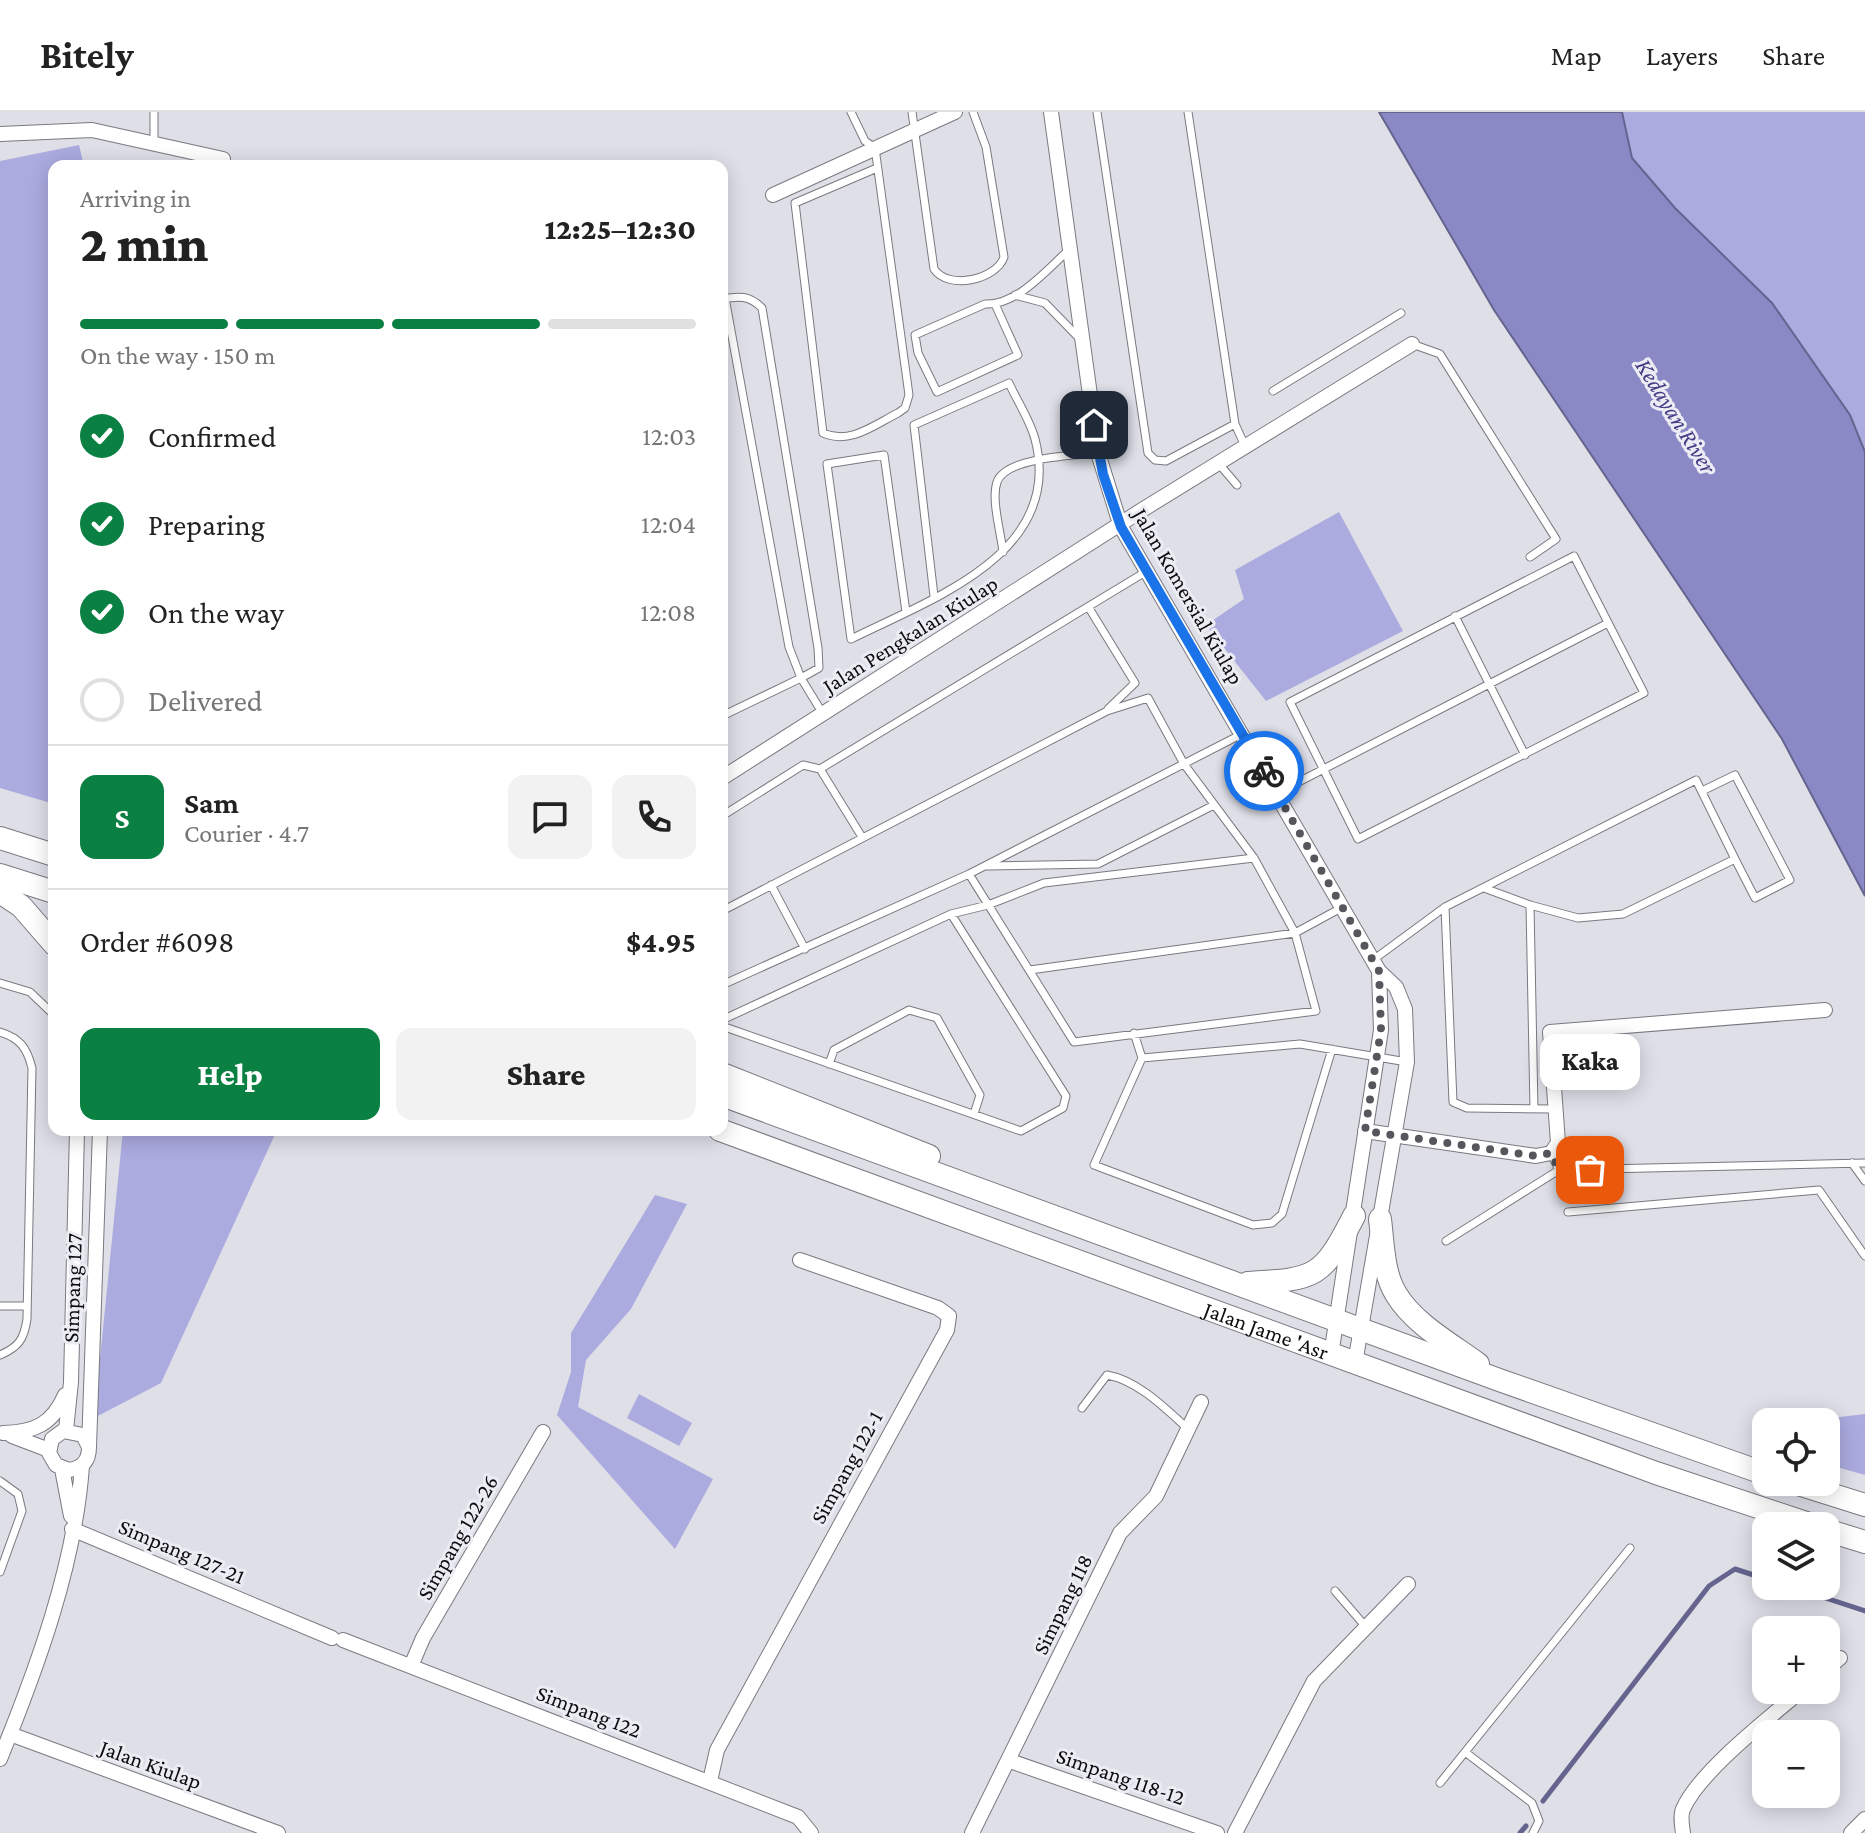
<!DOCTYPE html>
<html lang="en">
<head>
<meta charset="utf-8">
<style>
  :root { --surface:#fff; --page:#f2f2f2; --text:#222; --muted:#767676; --line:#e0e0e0; --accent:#0b8043 }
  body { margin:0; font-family:"Crimson Pro",serif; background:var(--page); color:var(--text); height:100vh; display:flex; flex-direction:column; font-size:30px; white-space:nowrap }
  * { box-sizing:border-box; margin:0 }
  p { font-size:26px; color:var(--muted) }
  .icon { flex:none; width:44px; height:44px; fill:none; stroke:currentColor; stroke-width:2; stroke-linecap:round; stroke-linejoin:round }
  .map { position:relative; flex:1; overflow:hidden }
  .sheet { position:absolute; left:48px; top:48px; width:680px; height:976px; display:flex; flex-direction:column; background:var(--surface); border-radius:16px; box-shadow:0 4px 20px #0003 }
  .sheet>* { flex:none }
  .fabs { position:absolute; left:1752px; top:1296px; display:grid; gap:16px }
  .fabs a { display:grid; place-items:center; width:88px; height:88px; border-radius:16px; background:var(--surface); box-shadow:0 4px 20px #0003; font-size:40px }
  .pin { position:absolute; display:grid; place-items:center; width:68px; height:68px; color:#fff; margin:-34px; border-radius:16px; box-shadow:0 4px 12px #0006 }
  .courier { position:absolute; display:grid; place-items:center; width:80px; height:80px; margin:-40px; border:6px solid #1a73e8; border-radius:50%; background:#fff; color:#222; box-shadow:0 2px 10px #0007 }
  .bubble { position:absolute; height:56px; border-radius:16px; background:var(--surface); box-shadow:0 4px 20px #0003; font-size:26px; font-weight:800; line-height:56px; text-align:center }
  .head em { font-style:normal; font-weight:800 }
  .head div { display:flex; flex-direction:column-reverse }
  .head { display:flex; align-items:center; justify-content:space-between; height:136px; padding:0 32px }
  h1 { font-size:52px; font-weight:800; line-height:60px }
  .bar { display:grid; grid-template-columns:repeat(4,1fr); gap:12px 8px; align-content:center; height:96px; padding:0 32px }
  .bar i { height:10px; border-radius:6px; background:var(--line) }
  .bar .selected { background:var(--accent) }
  .bar p { grid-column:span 4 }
  .line { display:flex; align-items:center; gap:20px; padding:0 32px; border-top:2px solid var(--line) }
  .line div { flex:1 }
  .round { display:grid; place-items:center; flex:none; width:84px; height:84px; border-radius:16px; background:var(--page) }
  ol { padding:0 32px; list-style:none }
  li { display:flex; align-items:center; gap:24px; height:88px }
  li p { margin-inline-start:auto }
  li .icon { padding:8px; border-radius:50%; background:var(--accent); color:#fff; stroke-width:4 }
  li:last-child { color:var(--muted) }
  li i { width:44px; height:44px; border:4px solid var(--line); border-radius:50% }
  .button { display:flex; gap:16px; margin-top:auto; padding:16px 32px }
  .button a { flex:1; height:92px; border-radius:16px; background:var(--accent); color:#fff; font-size:32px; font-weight:800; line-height:92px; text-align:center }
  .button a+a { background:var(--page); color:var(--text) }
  header { display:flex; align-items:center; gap:48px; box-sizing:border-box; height:112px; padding:0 40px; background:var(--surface); border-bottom:2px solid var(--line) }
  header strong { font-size:38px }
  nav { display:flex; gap:44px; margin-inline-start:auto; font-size:28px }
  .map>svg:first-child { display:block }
  .green { fill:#acabe0 }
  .water { fill:#8a89c5; stroke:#64648f; stroke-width:2 }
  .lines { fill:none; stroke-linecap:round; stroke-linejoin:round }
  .stream { stroke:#64648f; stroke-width:5 }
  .service-casing { stroke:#797981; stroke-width:9 }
  .minor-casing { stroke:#797981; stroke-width:16 }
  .primary-casing { stroke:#797981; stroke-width:24 }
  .service { stroke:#fff; stroke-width:7 }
  .minor { stroke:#fff; stroke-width:14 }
  .primary { stroke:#fff; stroke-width:22 }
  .done { stroke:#56565c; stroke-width:8; stroke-dasharray:0 14.4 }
  .route { stroke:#1a73e8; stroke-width:10 }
  .labels { text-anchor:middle; stroke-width:6; stroke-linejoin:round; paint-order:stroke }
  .street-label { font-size:22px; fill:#0d0d10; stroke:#ececf5 }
  .water-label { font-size:24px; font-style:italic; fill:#453d86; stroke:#ececf5 }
</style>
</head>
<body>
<header>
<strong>Bitely</strong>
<nav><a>Map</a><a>Layers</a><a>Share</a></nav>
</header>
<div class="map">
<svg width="1865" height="1721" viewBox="0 0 1865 1721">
  <rect width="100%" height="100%" fill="#dfdfe8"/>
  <path class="green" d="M1622,0H1865V340L1850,303L1772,191L1675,96L1632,46Z
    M79,33L84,54H54V692L0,676V49Z
    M1339,400L1403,519L1266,589L1206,513L1244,487L1235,458Z
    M123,1018H277L161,1271L94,1306Z
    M655,1083L687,1092L631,1197L586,1248L578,1295L713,1367L675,1437L557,1303L571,1260V1221Z
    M639,1282L692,1311L679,1334L627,1306Z
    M1865,1302V1363L1826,1352V1310H1797Z"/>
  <path class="water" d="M1379,0H1622L1632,46L1675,96L1772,191L1850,303L1865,340V784L1782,627L1494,198Z"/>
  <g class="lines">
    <path class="stream" d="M1789,1474L1865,1499
      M1543,1689L1709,1474L1735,1457L1766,1467
      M1520,1721L1526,1714"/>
    <defs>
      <path id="service" d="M154,0V32
        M851,0L865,29L875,36L909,283L905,296L898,301C874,313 850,333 823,321L795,91L877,56
        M912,0L934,157C949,179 997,167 1004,145L986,35L973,0
        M1097,0L1148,341L1155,348L1166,349L1235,312L1188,0
        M1015,183L1045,191L1080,227
        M722,187C739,184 749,183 762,196L818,536L819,556L801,566L789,535L725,186
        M995,192L1018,243L937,280L918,241L915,223L985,192C1017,194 1047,157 1070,137
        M1412,232L1440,242L1556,427L1530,445
        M1273,279L1401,201
        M1235,312L1245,334
        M1219,352L1237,373
        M1003,440C1001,421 991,388 997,370C1006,345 1076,343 1098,341
        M1574,444L1644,581L1358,727L1290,590Z
        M1089,496L1135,571L1108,597
        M906,500L884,343L827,352L851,527C931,487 1065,442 1035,327C1030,308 1017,289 1009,271L914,313L934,484
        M1455,504L1525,643
        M722,604L801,566L823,602
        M820,657L862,725
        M1702,679L1735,663L1790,768L1755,786L1735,747
        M1277,681L1608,511
        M722,704L803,653L820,657L1147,459
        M986,754L1098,752L1214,693
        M771,773L805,837
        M1484,776L1530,793L1534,997
        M1445,795L1453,990L1467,996L1554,997
        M722,799L1107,599L1148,586L1184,652L1254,746L1295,821L1316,899L1074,930L969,762
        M1373,848L1445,795L1696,668L1735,747L1623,802L1578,806L1530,793
        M1030,858L1295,821L1341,796
        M0,871L30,880L54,903
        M722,873L969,762L1242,622
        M722,908L951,802L988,793L1044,771L1254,746
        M722,914L1021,1019L1063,996L1066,984L951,802
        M0,920C20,926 27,936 32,956L27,1207C24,1227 19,1235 0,1243
        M1134,921L1142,946
        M1332,937L1282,1102L1272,1111L1253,1113L1094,1053L1142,946L1300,932L1407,950
        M829,952L834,938L909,898L937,906L980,983L974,1002
        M1551,1041L1559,1058L1865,1051
        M1852,1051L1865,1069
        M1568,1100L1819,1078L1865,1144
        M1446,1129L1559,1058
        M0,1194H27
        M1082,1296L1107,1263C1137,1268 1165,1296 1187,1316
        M0,1369L18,1382L22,1399L0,1460
        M1335,1479L1366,1515
        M1465,1640L1532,1691L1539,1709L1533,1721
        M1440,1671L1630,1436"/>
      <path id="minor" d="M1051,0L1098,341L1121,415L1379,859L1381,918L1331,1243
        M0,22L92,18L223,47
        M773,83L955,0
        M722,666L1142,398L1412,232
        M1365,1019L1536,1044L1551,1041L1558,1031L1550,920L1825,898
        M1355,1251L1407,950L1405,897L1396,875L1379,859
        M66,1318L71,1270L77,1018
        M3,1321C34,1320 52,1313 65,1283
        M12,1324L49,1338
        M89,1335L83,1323L63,1319L52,1327L49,1341L56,1353L69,1358C82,1356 89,1349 89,1335L100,1018
        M62,1357L71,1404
        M72,1417L332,1526
        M343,1528L798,1705L811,1721
        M411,1554L423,1526L543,1320
        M1826,1558L1840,1546
        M10,1622L278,1721
        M0,1647C37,1556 75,1453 82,1354
        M1010,1649L1217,1721
        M710,1669L717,1638L947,1218L949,1204L938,1196L800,1148
        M972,1721L1120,1421L1156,1384L1201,1290
        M1235,1721L1314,1569L1408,1472
        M1683,1721C1682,1713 1680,1704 1683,1697C1700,1659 1769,1606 1802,1578
        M1851,1721L1865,1707"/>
      <g id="primary">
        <path d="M0,726L54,743"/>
        <path d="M0,763L54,780"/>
        <path d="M0,780L21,794L54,832"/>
        <path d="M722,962L929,1044"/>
        <path d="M722,983L1502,1269L1766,1362"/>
        <path id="s1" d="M720,1018L1656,1361L1815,1414"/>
        <path d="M1380,1107C1383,1131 1383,1161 1396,1182C1414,1212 1451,1232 1478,1252"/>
        <path d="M1248,1171C1317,1167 1322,1166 1354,1104"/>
        <path d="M1792,1370L1865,1393"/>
        <path d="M1826,1418L1865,1430"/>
      </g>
    </defs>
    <use href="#service" class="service-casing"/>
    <use href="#minor" class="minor-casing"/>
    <use href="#primary" class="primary-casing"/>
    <use href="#service" class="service"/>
    <use href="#minor" class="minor"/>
    <use href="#primary" class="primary"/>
  </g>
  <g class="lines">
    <path class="done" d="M1264,659L1379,859L1381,918L1365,1019L1536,1044L1551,1041L1559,1058H1590"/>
    <path class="route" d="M1094,313L1103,362L1121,415L1264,659"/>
  </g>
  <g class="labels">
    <g class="street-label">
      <text transform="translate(1189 484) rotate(60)" y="8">Jalan Komersial Kiulap</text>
      <text transform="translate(910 522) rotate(-32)" y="8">Jalan Pengkalan Kiulap</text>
      <text transform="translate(72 1176) rotate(-88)" y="8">Simpang 127</text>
      <text dy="8" stroke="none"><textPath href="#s1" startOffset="582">Jalan Jame 'Asr</textPath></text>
      <text transform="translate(846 1355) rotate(-61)" y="8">Simpang 122-1</text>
      <text transform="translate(457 1425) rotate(-60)" y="8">Simpang 122-26</text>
      <text transform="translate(182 1439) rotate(23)" y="8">Simpang 127-21</text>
      <text transform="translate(1062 1492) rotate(-64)" y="8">Simpang 118</text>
      <text transform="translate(589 1599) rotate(21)" y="8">Simpang 122</text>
      <text transform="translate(151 1652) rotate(20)" y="8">Jalan Kiulap</text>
      <text transform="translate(1121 1664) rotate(19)" y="8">Simpang 118-12</text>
    </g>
    <g class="water-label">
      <text transform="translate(1676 304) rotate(58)" y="8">Kedayan River</text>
    </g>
  </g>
</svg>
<div class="fabs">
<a><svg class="icon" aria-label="locate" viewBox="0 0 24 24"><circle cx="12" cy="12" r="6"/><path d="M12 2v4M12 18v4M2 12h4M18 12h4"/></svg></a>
<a><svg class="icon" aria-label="layers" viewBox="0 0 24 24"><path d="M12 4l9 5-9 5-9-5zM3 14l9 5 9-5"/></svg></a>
<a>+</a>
<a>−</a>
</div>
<div class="pin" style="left:1590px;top:1058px;background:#ea580c"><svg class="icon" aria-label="bag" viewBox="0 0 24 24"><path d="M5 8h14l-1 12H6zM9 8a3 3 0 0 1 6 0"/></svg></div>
<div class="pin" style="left:1094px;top:313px;background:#1f2937"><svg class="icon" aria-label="home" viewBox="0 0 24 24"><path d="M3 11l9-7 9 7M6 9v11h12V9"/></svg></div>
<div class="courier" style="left:1264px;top:659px"><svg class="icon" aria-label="bike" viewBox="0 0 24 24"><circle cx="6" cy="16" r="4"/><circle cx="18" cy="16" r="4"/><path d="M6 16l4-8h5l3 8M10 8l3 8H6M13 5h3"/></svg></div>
<div class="bubble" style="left:1540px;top:922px;width:100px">Kaka</div>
<section class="sheet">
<div class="head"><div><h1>2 min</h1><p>Arriving in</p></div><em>12:25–12:30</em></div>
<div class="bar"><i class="selected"></i><i class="selected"></i><i class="selected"></i><i></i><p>On the way · 150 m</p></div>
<ol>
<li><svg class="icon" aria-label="check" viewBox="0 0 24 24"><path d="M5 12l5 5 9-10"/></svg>Confirmed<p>12:03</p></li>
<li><svg class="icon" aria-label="check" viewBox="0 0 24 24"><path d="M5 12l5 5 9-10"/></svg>Preparing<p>12:04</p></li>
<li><svg class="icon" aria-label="check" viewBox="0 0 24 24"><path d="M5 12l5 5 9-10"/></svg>On the way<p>12:08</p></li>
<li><i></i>Delivered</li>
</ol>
<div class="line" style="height:144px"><b class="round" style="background:var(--accent);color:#fff">S</b><div><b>Sam</b><p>Courier · 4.7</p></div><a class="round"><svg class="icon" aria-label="chat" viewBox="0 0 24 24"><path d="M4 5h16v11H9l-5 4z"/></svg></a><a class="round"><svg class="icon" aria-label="phone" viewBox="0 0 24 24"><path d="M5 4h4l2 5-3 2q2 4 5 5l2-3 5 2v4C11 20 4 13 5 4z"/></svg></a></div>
<div class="line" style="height:104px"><div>Order #6098</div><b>$4.95</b></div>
<div class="button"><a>Help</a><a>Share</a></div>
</section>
</div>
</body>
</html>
